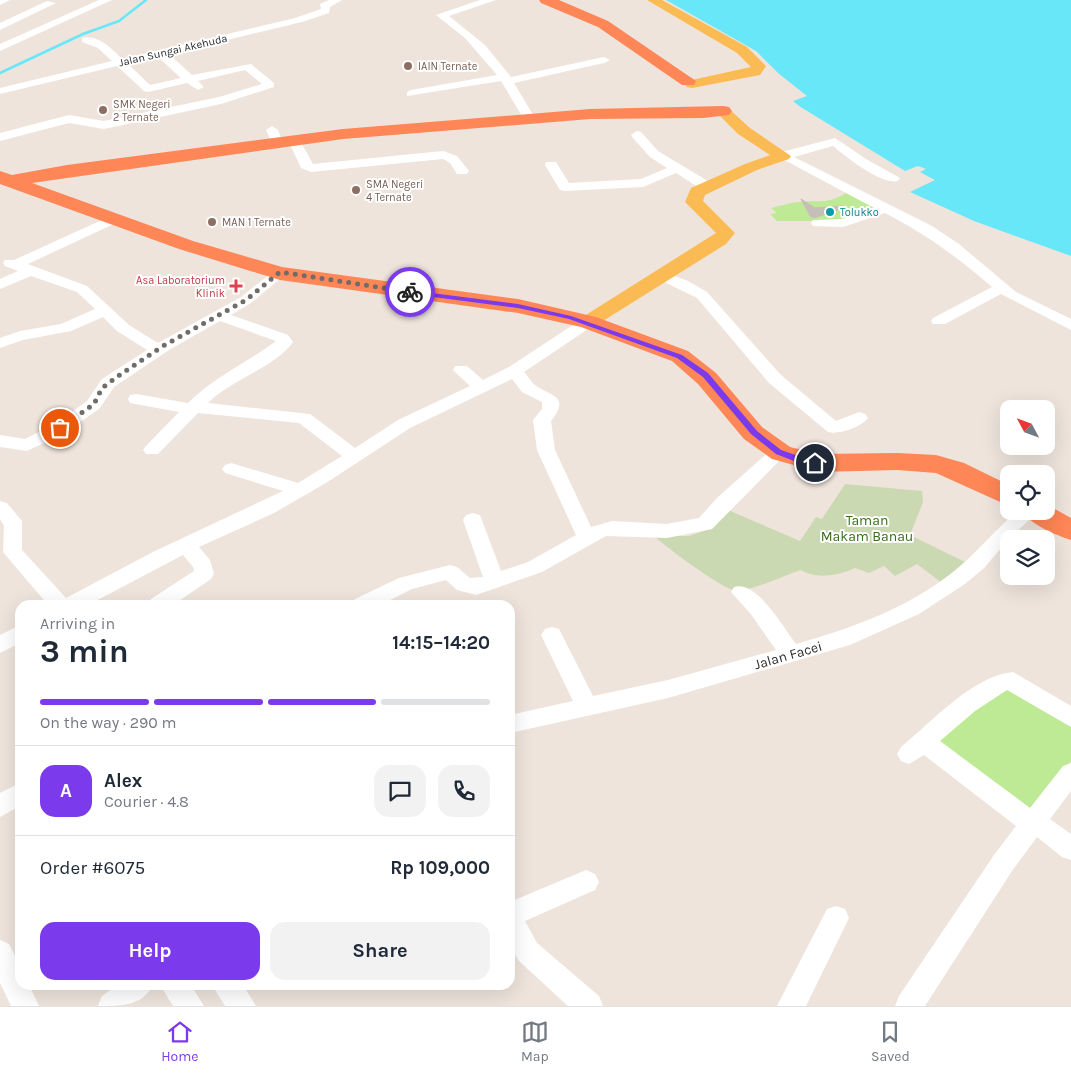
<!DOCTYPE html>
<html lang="en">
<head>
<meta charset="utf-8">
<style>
  :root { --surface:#fff; --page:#f2f2f3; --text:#1f2937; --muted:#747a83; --line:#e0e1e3; --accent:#7c3aed }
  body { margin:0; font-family:Karla,sans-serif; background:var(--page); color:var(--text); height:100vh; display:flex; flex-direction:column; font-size:19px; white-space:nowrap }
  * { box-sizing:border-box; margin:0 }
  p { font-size:16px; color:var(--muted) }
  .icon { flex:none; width:28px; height:28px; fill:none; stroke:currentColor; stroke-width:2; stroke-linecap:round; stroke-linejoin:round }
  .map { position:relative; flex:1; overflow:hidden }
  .side { position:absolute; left:15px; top:600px; width:500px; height:390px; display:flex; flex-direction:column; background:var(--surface); border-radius:15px; box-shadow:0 5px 20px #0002 }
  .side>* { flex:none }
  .needle { width:32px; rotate:311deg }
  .tools { position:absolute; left:1000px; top:400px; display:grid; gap:10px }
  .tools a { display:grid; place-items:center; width:55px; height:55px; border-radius:10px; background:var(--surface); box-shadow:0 5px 20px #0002; font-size:25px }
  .pin { position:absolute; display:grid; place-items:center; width:42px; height:42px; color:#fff; margin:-21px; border:2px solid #fff; border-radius:50%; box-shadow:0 1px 5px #0007 }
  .courier { position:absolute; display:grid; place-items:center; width:50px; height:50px; margin:-25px; border:4px solid #7c3aed; border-radius:50%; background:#fff; color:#222; box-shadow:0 1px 6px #0007 }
  .summary em { font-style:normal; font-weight:700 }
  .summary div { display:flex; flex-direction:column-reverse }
  .summary { display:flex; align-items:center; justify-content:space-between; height:85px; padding:0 25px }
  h1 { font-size:32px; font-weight:700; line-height:38px }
  .bar { display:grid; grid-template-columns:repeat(4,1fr); gap:8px 5px; align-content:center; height:60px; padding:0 25px }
  .bar i { height:6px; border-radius:4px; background:var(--line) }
  .bar .on { background:var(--accent) }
  .bar p { grid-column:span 4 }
  .line { display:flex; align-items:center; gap:12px; padding:0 25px; border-top:1px solid var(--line) }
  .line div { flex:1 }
  .round { display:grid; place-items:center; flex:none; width:52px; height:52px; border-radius:15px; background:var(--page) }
  .button { display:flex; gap:10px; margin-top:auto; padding:10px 25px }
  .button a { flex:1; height:58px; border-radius:15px; background:var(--accent); color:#fff; font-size:20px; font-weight:700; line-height:58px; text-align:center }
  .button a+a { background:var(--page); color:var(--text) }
  .dock { display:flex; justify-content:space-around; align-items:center; height:70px; border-top:1px solid var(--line); background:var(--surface); font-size:14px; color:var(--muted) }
  .dock a { display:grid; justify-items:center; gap:2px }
  .dock .on { color:var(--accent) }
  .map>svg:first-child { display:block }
  .green { fill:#bee995 }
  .cemetery { fill:#cbd9b2 }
  .water { fill:#68e7f8 }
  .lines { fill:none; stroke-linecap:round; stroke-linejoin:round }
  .stream { stroke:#68e7f8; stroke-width:2.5 }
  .building { fill:#c6beb9; stroke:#cabfb6 }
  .minor { fill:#fff; fill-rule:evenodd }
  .major { fill:#fbbb54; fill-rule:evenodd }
  .highway { fill:#ff8656; fill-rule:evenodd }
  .route { fill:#7c3aed }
  .done { stroke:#6f6c69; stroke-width:5; stroke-dasharray:0 9 }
  .education-dot { fill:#8d6e63; stroke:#fff; stroke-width:2 }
  .culture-dot { fill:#0f9aa8; stroke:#fff; stroke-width:2 }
  .health-dot { fill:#e0444e; stroke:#fff; stroke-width:2 }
  .labels { text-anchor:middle; stroke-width:4; stroke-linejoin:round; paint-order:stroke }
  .far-street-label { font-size:11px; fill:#2b2b2b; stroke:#fff }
  .far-education-label { font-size:11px; fill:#785e54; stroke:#fff; text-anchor:start }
  .far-culture-label { font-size:11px; fill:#0d838f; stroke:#fff; text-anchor:start }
  .far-health-label { font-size:11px; fill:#be3a42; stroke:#fff; text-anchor:end }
  .park-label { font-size:14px; fill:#356e15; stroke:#fff }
  .street-label { font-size:14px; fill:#2b2b2b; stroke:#fff }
</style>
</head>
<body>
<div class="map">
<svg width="1071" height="1006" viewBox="0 0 1071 1006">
  <rect width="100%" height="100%" fill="#eee4dc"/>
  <path class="green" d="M848,192L882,207L841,221H777L770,214L777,213L771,208C780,206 789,203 798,202C821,199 824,206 848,192Z
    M1007,683L1071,725V761L1026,817L928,743Z"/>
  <path class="cemetery" d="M845,484L922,491L923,502L910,535L967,563L942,583L917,564L895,576L884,566L869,573L855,568C840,575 817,580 801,570C785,575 751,592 734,590C721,588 666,547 654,536H689L713,528L728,510L800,541L816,517L822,519Z"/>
  <path class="water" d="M666,0H1071V256L974,221L910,192L935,180L920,172L926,169L918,166L905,171L799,106L793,101L807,96L778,73L756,51Z"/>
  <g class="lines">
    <path class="stream" d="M0,73L83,34L119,21L146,0"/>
  </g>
  <path class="building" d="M801,199L815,208L843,206V208L814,218L810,216Z"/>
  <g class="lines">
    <path class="minor" d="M0,0H10L0,5Z
      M99,0H112L0,51V44Z
      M329,0H342L330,7L329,13L302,22L169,54L192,75L251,64L274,83V87L221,104L104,129L69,123L0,141V133L69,115L104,121L219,97L262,84L245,70L198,81L204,87L198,90L187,83L148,92L144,91L117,66L0,94V88L112,61L98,48L82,42V38C98,34 112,49 122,59L295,18L321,9L320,4ZM158,57L181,78L150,85L128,64Z
      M480,0H496L449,16L485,45L511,77L604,57L610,60L604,63L514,83L535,118L529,122L525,121L501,81L407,96V92L411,90L497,75L465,38L436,15Z
      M47,1L56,3L0,30V23Z
      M272,126L278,130L283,143L281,146H273L266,130Z
      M637,131L641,132L658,151L711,183L713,186L711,189H701L676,173L643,187L565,191L560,190L545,165L546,162H556L569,183L641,179L667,168L650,157L633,138L631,135Z
      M294,136L298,137L313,164L443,151L457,156L469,171L467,174H457L450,163L443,159L311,172L301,168L288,140Z
      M835,138L866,159L900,178L898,181C881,185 846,157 833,146L794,157L932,226L959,244L1016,292L1071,319V330L1001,294L945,324H933L931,321L933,318L992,287C956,256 927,235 885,213L843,227L813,226L811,223L813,220L842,219L874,208L777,156L778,153Z
      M113,215L120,219L118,222L28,264L87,286L129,325L158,343L241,297L275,270L280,269L287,273L251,303L231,315L288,335L293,342C276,367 230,380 208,403L310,414L355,448L398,420L470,386L453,370L455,366H467L483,380L509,367L582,319H594L596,322L594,325L524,372C528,376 531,382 535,385C551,397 571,395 551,421L555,450L591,527L612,521L667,524L699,518L718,497L773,448H785L788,452L712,529L667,538L606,536L542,572L476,595L457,590L446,580L412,589L380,605H352L355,599L399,578L450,565L457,567L470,578L483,577L463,520L466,515L473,513L480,515L501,571L528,562L576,535L537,450L533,420L542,409V402L522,392L512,379L410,428L326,483L274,513L199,547L210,560L214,574L211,579L173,605H148L151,599L194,571L193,567L183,555L88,605H48L3,552L4,526L0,519V501L7,503L22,521V550L66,598L153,552L283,491L225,473L222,469L225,465L231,463L298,483L342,456L299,423L198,413L158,454H146L143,450L146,446L179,412L130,403L128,399L130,395L136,394L188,403C214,377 247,363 276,341L220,321L169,350L114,387L100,408L67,432L27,451L0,447V435L25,439L55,424L87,401L102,379L147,350L117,331L103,317L71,331L23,340L0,348V338L20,331L61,324L95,309L77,292L31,276L0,289V279L18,271L5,266L3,263L5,260H14Z
      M661,271L688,281L707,292L781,375L836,421L859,412L865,414L868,418C862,427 838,435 828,432L769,383L697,298L656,278L654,275L656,272Z
      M1017,511H1038L1009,539L984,568L965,584L919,614L850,645L668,698L510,733V715L573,701L541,635L545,629L552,627L559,629L593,696L668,680L776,650L750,613L731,592L734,587C757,580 783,627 796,644C850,629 908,608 953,572C976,554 994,531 1017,511Z
      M20,625V643L0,653V635Z
      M1013,672L1071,706V727L1007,690L975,711L940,741L1030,808L1063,766L1071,763V791L1050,819L1071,834V860L1062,857L1037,837L1012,871L925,1006H895L899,996L994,855L1016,826L924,755L909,764L901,761L897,754L901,747C932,722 972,676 1013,672Z
      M20,783V806L0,817V793Z
      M586,870L595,874L599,882L595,890L525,921L537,943L599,996L603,1006H568L519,961L510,946V902Z
      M836,906L845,909L849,918L806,1006H777L827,909Z
      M0,940L9,944L20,966V985H29L39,1006H11L0,983Z
      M117,985H153C142,1006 122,1006 98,1006L102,996Z
      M160,985H191L204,1006H173Z
      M212,985H243L256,1006H225Z"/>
    <path class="major" d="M647,0H662L747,47L766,66L760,75L692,88L687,87L685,84L687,81L751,67L737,53Z
      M723,106L728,108L750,128L791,156L789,159L757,170L705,195L703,201L735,233L726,244L595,326H581L578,322L581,318L716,233L685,202L691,188L745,164L770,155L738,134L715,111Z"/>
    <path class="highway" d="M539,0H559L608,21L696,81L694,85H682L598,27L541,3Z
      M723,106L729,107L732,111L729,115L703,118L590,119L343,139L32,183L193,241L282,267L518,299L596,317L688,351L716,373L762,427L790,447L819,454L897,453L936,455L964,463L1009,485V506L936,473L897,470L819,472L772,459L744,439L698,384L672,361L581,327L518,313L280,280L179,249L0,184V171L12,175L67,165L343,129L590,109Z
      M1046,504L1071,518V540C1056,535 1031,525 1022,511H1046Z"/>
  </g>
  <path class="route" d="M408,290L518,304L571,316L682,355L708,373L757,431L781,450L819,463L815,465L794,461L776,454L751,434L703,377L677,358L569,319L518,308L410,294Z"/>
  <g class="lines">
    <path class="done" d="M60,428L94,404L102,388L121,374L163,346L246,300L280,272L410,292"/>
  </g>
  <g class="education-dot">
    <circle cx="408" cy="66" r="5"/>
    <circle cx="103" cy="110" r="5"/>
    <circle cx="356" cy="190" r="5"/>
    <circle cx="212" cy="222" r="5"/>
  </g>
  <circle class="culture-dot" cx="830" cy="212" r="5"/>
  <path class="health-dot" d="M233.5 278.5h5v5h5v5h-5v5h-5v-5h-5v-5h5z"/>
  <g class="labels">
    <g class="far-street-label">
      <text transform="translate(173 50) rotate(-13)" y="4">Jalan Sungai Akehuda</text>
    </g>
    <g class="far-education-label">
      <text x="418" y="70">IAIN Ternate</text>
      <text x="113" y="108">SMK Negeri<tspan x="113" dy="13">2 Ternate</tspan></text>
      <text x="366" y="188">SMA Negeri<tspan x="366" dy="13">4 Ternate</tspan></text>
      <text x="222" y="226">MAN 1 Ternate</text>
    </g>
    <g class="far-culture-label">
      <text x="840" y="216">Tolukko</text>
    </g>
    <g class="far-health-label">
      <text x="225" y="284">Asa Laboratorium<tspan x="225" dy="13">Klinik</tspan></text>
    </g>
    <g class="park-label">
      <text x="867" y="525">Taman<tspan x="867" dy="16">Makam Banau</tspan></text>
    </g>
    <g class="street-label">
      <text transform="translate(788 655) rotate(-16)" y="5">Jalan Facei</text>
    </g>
  </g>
</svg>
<div class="tools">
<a><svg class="needle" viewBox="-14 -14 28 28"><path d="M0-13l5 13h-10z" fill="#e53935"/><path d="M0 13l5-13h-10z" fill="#747a83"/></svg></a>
<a><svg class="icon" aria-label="locate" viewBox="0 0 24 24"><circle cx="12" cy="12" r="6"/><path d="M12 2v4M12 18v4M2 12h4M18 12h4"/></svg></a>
<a><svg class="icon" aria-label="layers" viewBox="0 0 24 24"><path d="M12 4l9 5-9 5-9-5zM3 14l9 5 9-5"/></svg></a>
</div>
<div class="pin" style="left:60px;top:428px;background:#ea580c"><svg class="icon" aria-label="bag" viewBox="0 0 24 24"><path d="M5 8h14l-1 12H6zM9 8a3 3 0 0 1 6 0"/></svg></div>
<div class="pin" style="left:815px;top:463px;background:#1f2937"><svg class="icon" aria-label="home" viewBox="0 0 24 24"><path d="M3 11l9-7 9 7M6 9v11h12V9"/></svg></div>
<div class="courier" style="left:410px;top:292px"><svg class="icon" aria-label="bike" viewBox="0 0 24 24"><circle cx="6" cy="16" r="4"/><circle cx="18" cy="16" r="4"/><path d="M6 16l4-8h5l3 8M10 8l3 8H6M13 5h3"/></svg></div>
<section class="side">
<div class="summary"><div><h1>3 min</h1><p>Arriving in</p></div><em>14:15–14:20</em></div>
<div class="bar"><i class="on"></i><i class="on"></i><i class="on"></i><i></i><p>On the way · 290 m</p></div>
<div class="line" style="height:90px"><b class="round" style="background:var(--accent);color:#fff">A</b><div><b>Alex</b><p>Courier · 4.8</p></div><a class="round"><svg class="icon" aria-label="chat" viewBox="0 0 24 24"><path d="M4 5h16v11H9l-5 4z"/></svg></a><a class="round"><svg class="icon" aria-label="phone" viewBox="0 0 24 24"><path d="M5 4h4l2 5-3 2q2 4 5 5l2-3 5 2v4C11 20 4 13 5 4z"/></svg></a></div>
<div class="line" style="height:65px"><div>Order #6075</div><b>Rp 109,000</b></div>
<div class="button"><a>Help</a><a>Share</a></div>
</section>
</div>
<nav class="dock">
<a class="on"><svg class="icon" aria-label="home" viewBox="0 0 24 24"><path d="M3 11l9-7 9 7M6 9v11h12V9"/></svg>Home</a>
<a><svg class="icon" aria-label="map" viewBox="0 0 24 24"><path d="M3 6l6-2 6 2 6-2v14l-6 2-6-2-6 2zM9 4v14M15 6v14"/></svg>Map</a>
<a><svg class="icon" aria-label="saved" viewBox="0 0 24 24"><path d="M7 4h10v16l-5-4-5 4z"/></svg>Saved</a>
</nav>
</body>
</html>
